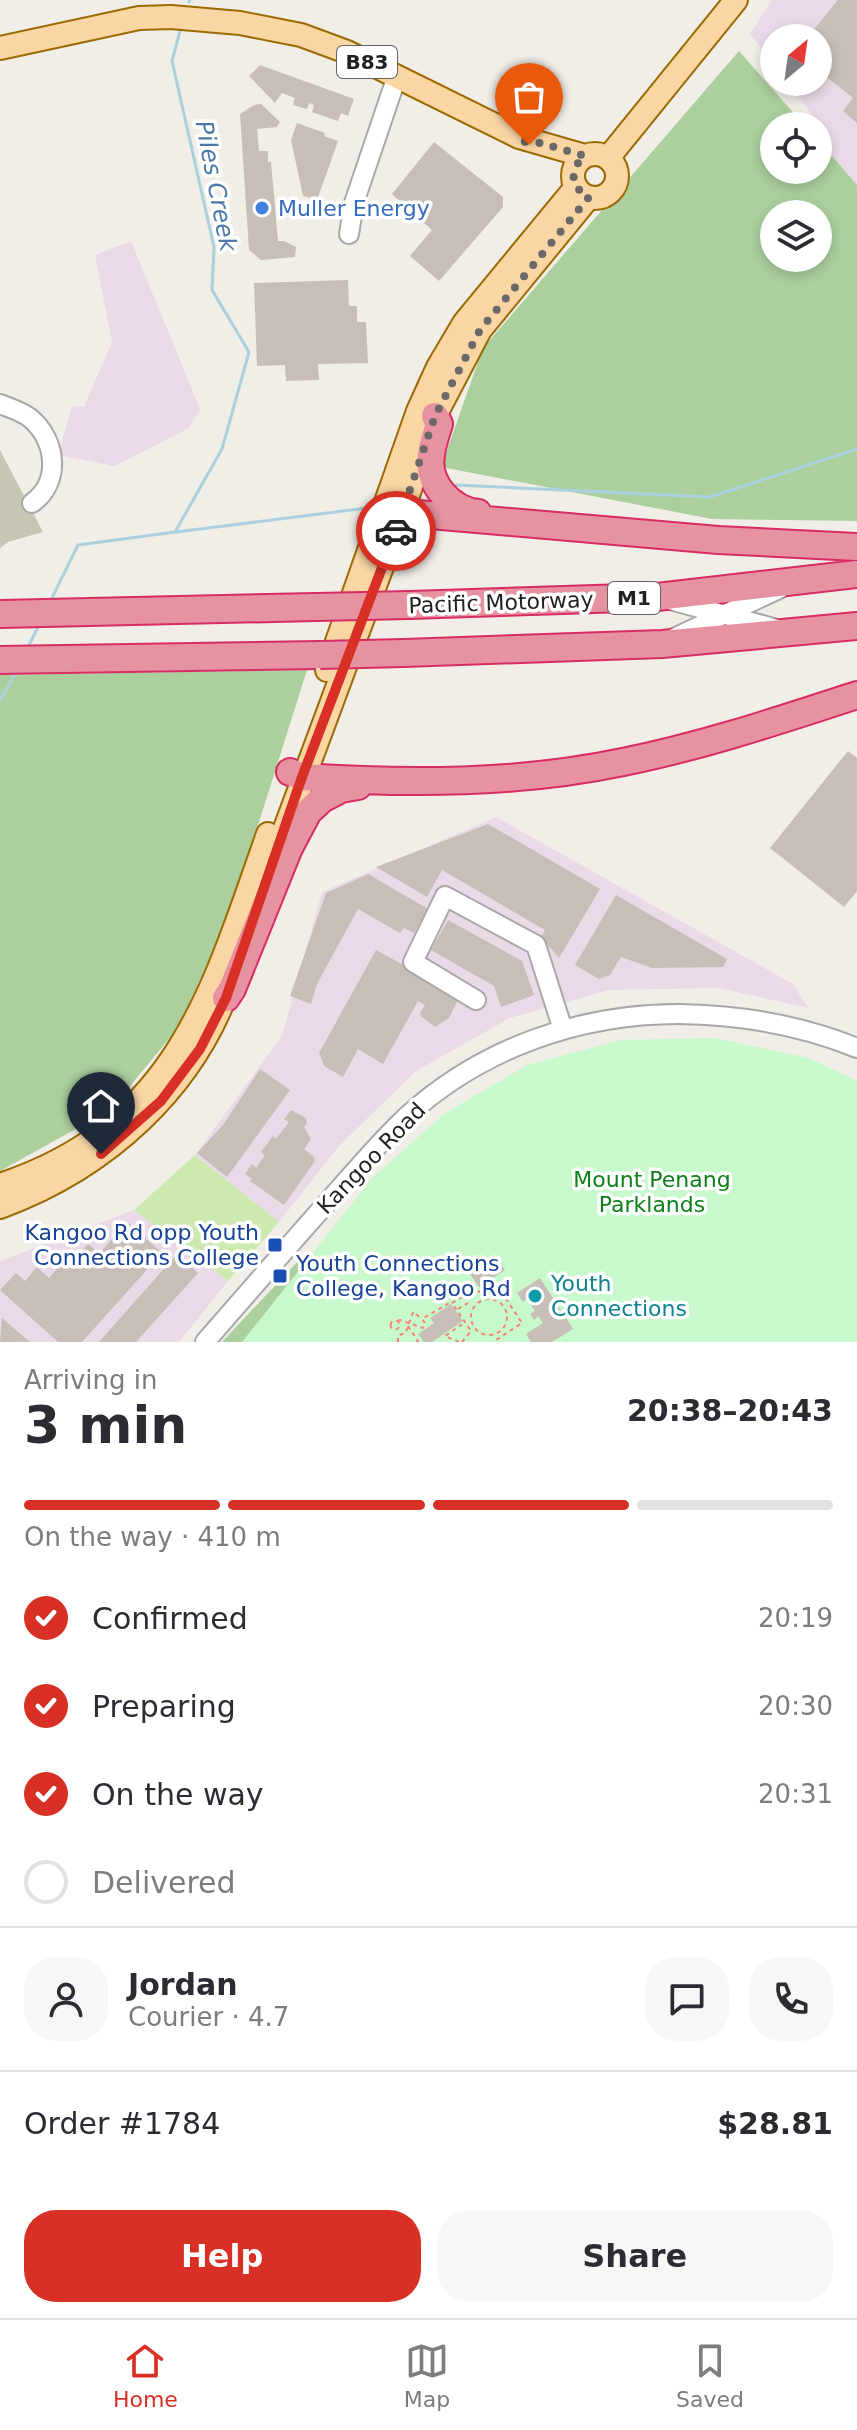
<!DOCTYPE html>
<html lang="en">
<head>
<meta charset="utf-8">
<style>
  :root { --surface:#fff; --page:#f7f7f7; --text:#2b2b33; --muted:#7c7c81; --line:#e1e1e2; --accent:#d93025 }
  body { margin:0; font-family:"DejaVu Sans",sans-serif; background:var(--page); color:var(--text); height:100vh; display:flex; flex-direction:column; font-size:30px; white-space:nowrap }
  * { box-sizing:border-box; margin:0 }
  p { font-size:26px; color:var(--muted) }
  .icon { flex:none; width:44px; height:44px; fill:none; stroke:currentColor; stroke-width:2; stroke-linecap:round; stroke-linejoin:round }
  .map { position:relative; height:1342px; overflow:hidden }
  .drawer { display:flex; flex-direction:column; background:var(--surface); flex:1 }
  .drawer>* { flex:none }
  .needle { width:52px; rotate:29deg }
  .fabs { position:absolute; left:760px; top:24px; display:grid; gap:16px }
  .fabs a { display:grid; place-items:center; width:72px; height:72px; border-radius:50%; background:var(--surface); box-shadow:0 4px 12px #0003; font-size:40px }
  .pin { position:absolute; display:grid; place-items:center; width:68px; height:68px; color:#fff; margin:-82px -34px; border-radius:50% 50% 50% 0; rotate:-45deg; box-shadow:0 0 8px #0007 }
  .pin .icon { rotate:45deg }
  .courier { position:absolute; display:grid; place-items:center; width:80px; height:80px; margin:-40px; border:6px solid #d93025; border-radius:50%; background:#fff; color:#222; box-shadow:0 2px 10px #0007 }
  .headline em { font-style:normal; font-weight:700 }
  .headline div { display:flex; flex-direction:column-reverse }
  .headline { display:flex; align-items:center; justify-content:space-between; height:136px; padding:0 24px }
  h1 { font-size:52px; font-weight:700; line-height:60px }
  .bar { display:grid; grid-template-columns:repeat(4,1fr); gap:12px 8px; align-content:center; height:96px; padding:0 24px }
  .bar i { height:10px; border-radius:6px; background:var(--line) }
  .bar .on { background:var(--accent) }
  .bar p { grid-column:span 4 }
  .line { display:flex; align-items:center; gap:20px; padding:0 24px; border-top:2px solid var(--line) }
  .line div { flex:1 }
  .round { display:grid; place-items:center; flex:none; width:84px; height:84px; border-radius:32px; background:var(--page) }
  ol { padding:0 24px; list-style:none }
  li { display:flex; align-items:center; gap:24px; height:88px }
  li p { margin-inline-start:auto }
  li .icon { padding:8px; border-radius:50%; background:var(--accent); color:#fff; stroke-width:4 }
  li:last-child { color:var(--muted) }
  li i { width:44px; height:44px; border:4px solid var(--line); border-radius:50% }
  .primary-button { display:flex; gap:16px; margin-top:auto; padding:16px 24px }
  .primary-button a { flex:1; height:92px; border-radius:32px; background:var(--accent); color:#fff; font-size:32px; font-weight:700; line-height:92px; text-align:center }
  .primary-button a+a { background:var(--page); color:var(--text) }
  .dock { display:flex; justify-content:space-around; align-items:center; height:112px; border-top:2px solid var(--line); background:var(--surface); font-size:22px; color:var(--muted) }
  .dock a { display:grid; justify-items:center; gap:4px }
  .dock .on { color:var(--accent) }
  .map>svg:first-child { display:block }
  .industrial { fill:#eadae7 }
  .construction { fill:#c6c6b3 }
  .grass { fill:#cce9b0 }
  .forest { fill:#accf9e; fill-rule:evenodd }
  .park { fill:#c7f9cc }
  .lines { fill:none; stroke-linecap:round; stroke-linejoin:round }
  .stream { stroke:#aad1dd; stroke-width:3 }
  .building { fill:#c6beb7 }
  .minor-casing { stroke:#a8a8a8; stroke-width:22 }
  .major-casing { stroke:#9b6a03; stroke-width:26 }
  .highway-casing { stroke:#d82c65; stroke-width:30 }
  .path { stroke:#f78273; stroke-width:2; stroke-dasharray:4 4; stroke-linecap:butt }
  .minor { stroke:#fff; stroke-width:18 }
  .major { stroke:#fad6a4; stroke-width:22 }
  .highway { stroke:#e692a1; stroke-width:26 }
  .highway-bridge-casing { stroke:#d82c65; stroke-width:30; stroke-linecap:butt }
  .highway-bridge { stroke:#e692a1; stroke-width:26 }
  .done { stroke:#6a6967; stroke-width:8; stroke-dasharray:0 14.4 }
  .route { stroke:#d93025; stroke-width:10 }
  .shop-dot { fill:#3f7fe0; stroke:#fff; stroke-width:3 }
  .transit-dot { fill:#1a4fb4; stroke:#fff; stroke-width:3 }
  .culture-dot { fill:#0f9aa8; stroke:#fff; stroke-width:3 }
  .labels { text-anchor:middle; stroke-width:7; stroke-linejoin:round; paint-order:stroke }
  .shield { fill:#fff; stroke:#646464; stroke-width:2 }
  .shield-label { font-size:20px; font-weight:bold; fill:#212121 }
  .shop-label { font-size:22px; fill:#366cbe; stroke:#fff; text-anchor:start }
  .street-label { font-size:22px; fill:#212121; stroke:#fff }
  .park-label { font-size:22px; fill:#0e8019; stroke:#fff }
  .transit-label { font-size:22px; fill:#164399; stroke:#fff; text-anchor:end }
  .culture-label { font-size:22px; fill:#0d838f; stroke:#fff; text-anchor:start }
  .water-label { font-size:24px; font-style:italic; fill:#4b79a8; stroke:#fff }
</style>
</head>
<body>
<div class="map">
<svg width="857" height="1342" viewBox="0 0 857 1342">
  <rect width="100%" height="100%" fill="#f1eee8"/>
  <path class="industrial" d="M772,0H857V225L843,215L820,125L787,82H818V38H774V65L750,34Z
    M131,241L200,409L189,428L115,466L58,455L72,406L84,407L112,342L95,255Z
    M496,817L793,984L808,1008L719,988L609,990L510,1018L416,1071L339,1146L279,1222L195,1155L282,1036L322,892Z
    M134,1210L228,1281L179,1342H0V1261Z"/>
  <path class="construction" d="M0,450L43,532L8,542L0,548Z"/>
  <path class="grass" d="M195,1155L279,1222L228,1281L134,1210Z"/>
  <path class="forest" d="M739,51L805,126H774V170H818V140L857,185V521L712,519L441,467L483,348ZM774,214H818V258H774Z
    M307,670L231,911L178,1028L110,1110L0,1171V675Z
    M301,1258L311,1265L294,1342H222Z"/>
  <path class="park" d="M715,1038L809,1058L857,1081V1342H242L373,1177L444,1114L527,1065L621,1040Z"/>
  <g class="lines">
    <path class="stream" d="M189,2L190,0
      M456,485L710,497L857,449
      M176,532L367,508
      M49,604L78,545L175,532L222,449L249,352L212,290L214,247L172,61L180,31
      M28,647L39,625
      M0,700L16,672"/>
  </g>
  <path class="building" d="M838,0H857V123L843,111L853,98L818,70V38H807Z
    M260,65L354,99L348,116L341,113L338,121L312,112L314,105L309,103L307,109L293,105L295,98L282,93L275,103L249,76Z
    M261,104L280,122L277,127L257,129L259,151H268V162H271L278,241H284L296,247L295,257L261,260L249,250L240,114L254,105Z
    M297,123L325,133L324,136L338,141L317,200L303,196L291,140Z
    M434,142L503,197V207L439,281L410,256L432,230L392,194Z
    M348,280L349,306H357V322H366L368,363L318,364L319,380L286,381L285,365L257,366L254,283Z
    M848,751L857,758V891L844,907L770,848Z
    M488,824L600,889L559,958L541,937L545,930L442,870L427,897L376,867Z
    M368,874L428,909L414,933L404,928L400,933L358,909L317,984L311,1004L290,996L326,893Z
    M616,895L727,959L723,967L652,968L621,957L610,975L599,979L575,965Z
    M448,920L522,961L534,995L501,1007L494,986L431,950Z
    M376,950L460,996L449,1018L435,1027L422,1017L420,1013L425,1005L418,1001L383,1064L358,1049L343,1077L324,1066L319,1053Z
    M260,1069L290,1090L227,1177L197,1153L223,1125Z
    M291,1110L306,1118L307,1123L304,1127L311,1139L304,1149L314,1157L315,1161L284,1205L250,1181L252,1179L245,1174L252,1164L256,1168L265,1155L261,1152L273,1136L276,1139L289,1122L284,1119Z
    M127,1222L162,1253L82,1342H58L0,1290L16,1273L25,1281L37,1267L49,1278L70,1254L74,1258L88,1244L99,1254Z
    M177,1254L198,1273L136,1342H99Z
    M497,1257L505,1270L479,1287L470,1274Z
    M540,1278L573,1329L552,1342H531L526,1334L543,1323L538,1316L534,1320L530,1314L535,1311L527,1299L523,1302L517,1293Z
    M451,1304L463,1321L432,1342H424L418,1334L434,1323L430,1318Z
    M2,1318L30,1342H0Z"/>
  <g class="lines">
    <defs>
      <path id="minor" d="M349,234L354,203L397,76
        M0,404C10,408 21,411 30,418C56,439 62,482 32,503
        M670,600L777,629
        M674,638L781,588
        M476,1000L413,962L445,896L536,945L563,1030
        M205,1342C245,1296 285,1250 325,1205C352,1175 378,1143 407,1116C482,1048 579,1014 679,1014C740,1015 801,1025 857,1048"/>
      <path id="major" d="M0,48L139,18L171,17L240,23L301,35L347,52L519,137L585,156
        M573 176a22 22 0 1 1 44 0a22 22 0 1 1-44 0Z
        M608,158L736,0
        M327,670L418,411L438,367L464,323L576,187
        M274,858L402,513L435,416L480,330L589,197
        M0,1185C178,1126 212,992 268,834
        M0,1207C106,1168 194,1089 231,981"/>
      <path id="highway" d="M435,416L439,424C436,434 432,444 431,455C426,483 451,510 478,513
        M384,511L718,540L857,547
        M410,605L657,597L857,574
        M0,614L316,607
        M404,653L662,644L857,626
        M0,660L320,655
        M290,772L302,777C409,784 518,784 623,762C703,746 780,720 857,695
        M226,998L232,989L289,848L308,812L322,799L341,789L358,786"/>
    </defs>
    <use href="#minor" class="minor-casing"/>
    <use href="#major" class="major-casing"/>
    <use href="#highway" class="highway-casing"/>
    <path class="path" d="M471 1317a18 18 0 1 1 36 0a18 18 0 1 1-36 0Z
      M458,1309L468,1303
      M390.5 1325a4.5 4.5 0 1 1 9 0a4.5 4.5 0 1 1-9 0Z
      M398,1321L400,1320L423,1328L425,1323L422,1319L451,1302
      M408,1326L418,1341L416,1342
      M398,1342V1336L406,1332L413,1312L421,1318
      M459,1342L445,1336L464,1323
      M462,1342L471,1331L452,1303L467,1294L463,1287L472,1281L479,1292L495,1282L522,1323L493,1342"/>
    <use href="#minor" class="minor"/>
    <use href="#major" class="major"/>
    <use href="#highway" class="highway"/>
    <defs>
      <path id="highway-bridge" d="M316,607L410,605
        M320,655L404,653"/>
    </defs>
    <use href="#highway-bridge" class="highway-bridge-casing"/>
    <use href="#highway-bridge" class="highway-bridge"/>
  </g>
  <g class="lines">
    <path class="done" d="M396,531L435,416L480,330L589,197L581,193L573,179L578,163L585,156L519,137L529,145"/>
    <path class="route" d="M101,1154L161,1101L200,1049L226,998L302,777L396,531"/>
  </g>
  <circle class="shop-dot" cx="262" cy="208" r="8"/>
  <g class="transit-dot">
    <rect x="267" y="1237" width="16" height="16" rx="4"/>
    <rect x="272" y="1268" width="16" height="16" rx="4"/>
  </g>
  <circle class="culture-dot" cx="535" cy="1296" r="8"/>
  <g class="labels">
    <g class="shield">
      <rect x="337" y="46" width="60" height="32" rx="6"/>
      <rect x="608" y="582" width="52" height="32" rx="6"/>
    </g>
    <g class="shield-label">
      <text x="367" y="69">B83</text>
      <text x="634" y="605">M1</text>
    </g>
    <g class="shop-label">
      <text x="278" y="216">Muller Energy</text>
    </g>
    <g class="street-label">
      <text transform="translate(501 602) rotate(-2)" y="8">Pacific Motorway</text>
      <text transform="translate(371 1158) rotate(-46)" y="8">Kangoo Road</text>
    </g>
    <g class="park-label">
      <text x="652" y="1187">Mount Penang<tspan x="652" dy="25">Parklands</tspan></text>
    </g>
    <g class="transit-label">
      <text x="259" y="1240">Kangoo Rd opp Youth<tspan x="259" dy="25">Connections College</tspan></text>
      <text x="296" y="1271" text-anchor="start">Youth Connections<tspan x="296" dy="25">College, Kangoo Rd</tspan></text>
    </g>
    <g class="culture-label">
      <text x="551" y="1291">Youth<tspan x="551" dy="25">Connections</tspan></text>
    </g>
    <g class="water-label">
      <text transform="translate(216 186) rotate(79)" y="8">Piles Creek</text>
    </g>
  </g>
</svg>
<div class="fabs">
<a><svg class="needle" viewBox="-14 -14 28 28"><path d="M0-13l5 13h-10z" fill="#e53935"/><path d="M0 13l5-13h-10z" fill="#7c7c81"/></svg></a>
<a><svg class="icon" aria-label="locate" viewBox="0 0 24 24"><circle cx="12" cy="12" r="6"/><path d="M12 2v4M12 18v4M2 12h4M18 12h4"/></svg></a>
<a><svg class="icon" aria-label="layers" viewBox="0 0 24 24"><path d="M12 4l9 5-9 5-9-5zM3 14l9 5 9-5"/></svg></a>
</div>
<div class="pin" style="left:529px;top:145px;background:#ea580c"><svg class="icon" aria-label="bag" viewBox="0 0 24 24"><path d="M5 8h14l-1 12H6zM9 8a3 3 0 0 1 6 0"/></svg></div>
<div class="pin" style="left:101px;top:1154px;background:#1f2937"><svg class="icon" aria-label="home" viewBox="0 0 24 24"><path d="M3 11l9-7 9 7M6 9v11h12V9"/></svg></div>
<div class="courier" style="left:396px;top:531px"><svg class="icon" aria-label="car" viewBox="0 0 24 24"><path d="M5 17H2v-5l4-1 3-4h7l3 4 3 1v5h-3M9 17h6M6 11h13"/><circle cx="7" cy="17" r="2"/><circle cx="17" cy="17" r="2"/></svg></div>
</div>
<section class="drawer">
<div class="headline"><div><h1>3 min</h1><p>Arriving in</p></div><em>20:38–20:43</em></div>
<div class="bar"><i class="on"></i><i class="on"></i><i class="on"></i><i></i><p>On the way · 410 m</p></div>
<ol>
<li><svg class="icon" aria-label="check" viewBox="0 0 24 24"><path d="M5 12l5 5 9-10"/></svg>Confirmed<p>20:19</p></li>
<li><svg class="icon" aria-label="check" viewBox="0 0 24 24"><path d="M5 12l5 5 9-10"/></svg>Preparing<p>20:30</p></li>
<li><svg class="icon" aria-label="check" viewBox="0 0 24 24"><path d="M5 12l5 5 9-10"/></svg>On the way<p>20:31</p></li>
<li><i></i>Delivered</li>
</ol>
<div class="line" style="height:144px"><a class="round"><svg class="icon" aria-label="person" viewBox="0 0 24 24"><circle cx="12" cy="8" r="4"/><path d="M4 21q1-7 8-7t8 7"/></svg></a><div><b>Jordan</b><p>Courier · 4.7</p></div><a class="round"><svg class="icon" aria-label="chat" viewBox="0 0 24 24"><path d="M4 5h16v11H9l-5 4z"/></svg></a><a class="round"><svg class="icon" aria-label="phone" viewBox="0 0 24 24"><path d="M5 4h4l2 5-3 2q2 4 5 5l2-3 5 2v4C11 20 4 13 5 4z"/></svg></a></div>
<div class="line" style="height:104px"><div>Order #1784</div><b>$28.81</b></div>
<div class="primary-button"><a>Help</a><a>Share</a></div>
</section>
<nav class="dock">
<a class="on"><svg class="icon" aria-label="home" viewBox="0 0 24 24"><path d="M3 11l9-7 9 7M6 9v11h12V9"/></svg>Home</a>
<a><svg class="icon" aria-label="map" viewBox="0 0 24 24"><path d="M3 6l6-2 6 2 6-2v14l-6 2-6-2-6 2zM9 4v14M15 6v14"/></svg>Map</a>
<a><svg class="icon" aria-label="saved" viewBox="0 0 24 24"><path d="M7 4h10v16l-5-4-5 4z"/></svg>Saved</a>
</nav>
</body>
</html>
